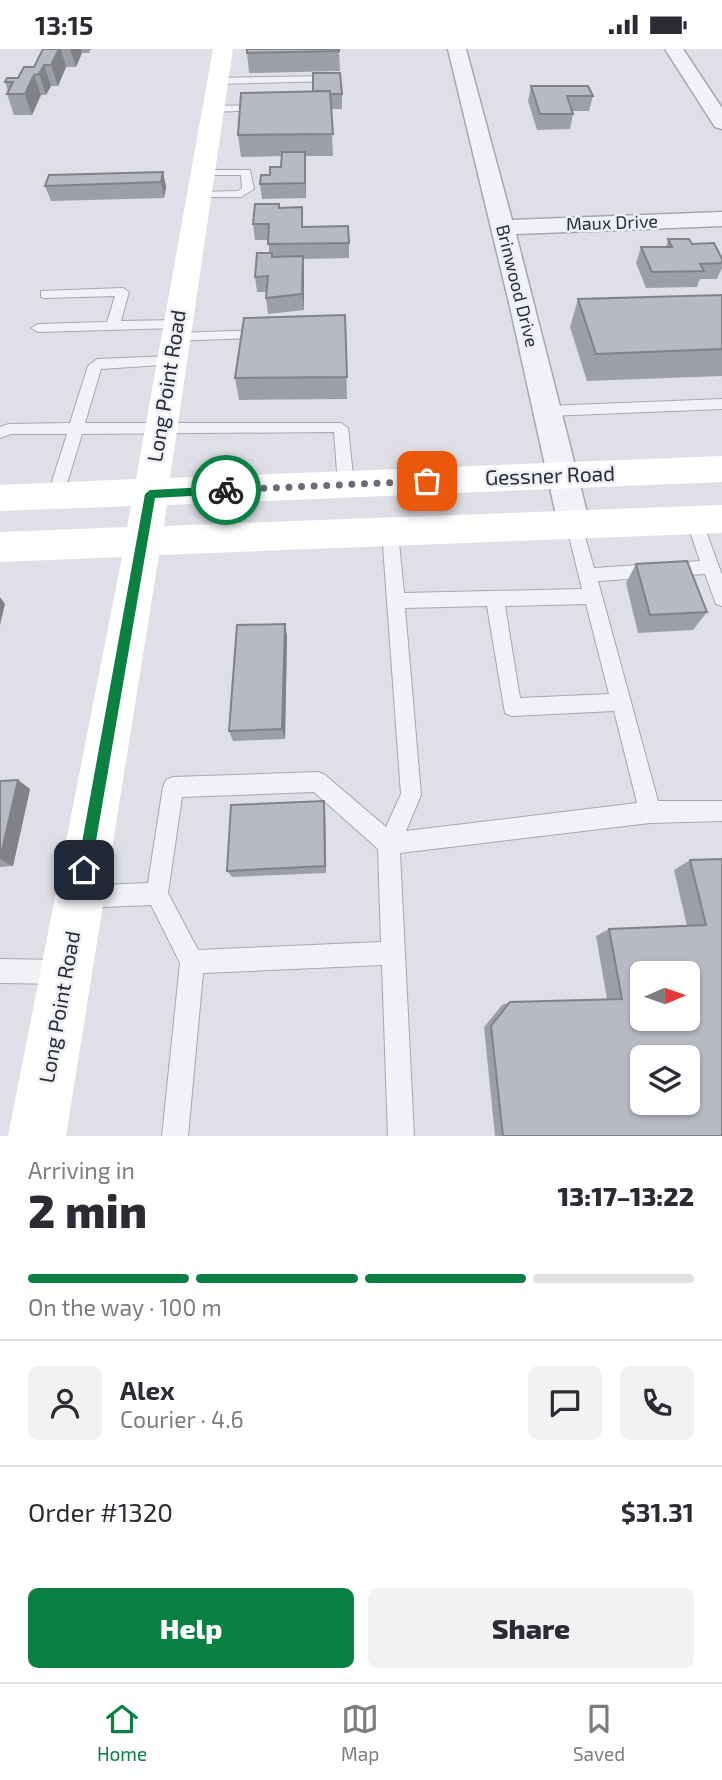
<!DOCTYPE html>
<html lang="en">
<head>
<meta charset="utf-8">
<style>
  :root { --surface:#fff; --page:#f2f2f3; --text:#2b2b33; --muted:#7c7c81; --line:#e1e1e2; --accent:#0b8043 }
  body { margin:0; font-family:"Exo 2",sans-serif; background:var(--page); color:var(--text); height:100vh; display:flex; flex-direction:column; font-size:26px; white-space:nowrap }
  * { box-sizing:border-box; margin:0 }
  p { font-size:23px; color:var(--muted) }
  .icon { flex:none; width:38px; height:38px; fill:none; stroke:currentColor; stroke-width:2; stroke-linecap:round; stroke-linejoin:round }
  .map { position:relative; height:1087px; overflow:hidden }
  .panel { display:flex; flex-direction:column; background:var(--surface); flex:1 }
  .panel>* { flex:none }
  .needle { width:46px; rotate:88deg }
  .fabs { position:absolute; left:630px; top:912px; display:grid; gap:14px }
  .fabs a { display:grid; place-items:center; width:70px; height:70px; border-radius:10px; background:var(--surface); box-shadow:0 2px 5px #0004; font-size:35px }
  .pin { position:absolute; display:grid; place-items:center; width:60px; height:60px; color:#fff; margin:-30px; border-radius:14px; box-shadow:0 4px 10px #0006 }
  .courier { position:absolute; display:grid; place-items:center; width:70px; height:70px; margin:-35px; border:5px solid #0b8043; border-radius:50%; background:#fff; color:#222; box-shadow:0 2px 9px #0007 }
  .headline em { font-style:normal; font-weight:800 }
  .headline div { display:flex; flex-direction:column-reverse }
  .headline { display:flex; align-items:center; justify-content:space-between; height:119px; padding:0 28px }
  h1 { font-size:46px; font-weight:800; line-height:52px }
  .bar { display:grid; grid-template-columns:repeat(4,1fr); gap:10px 7px; align-content:center; height:84px; padding:0 28px }
  .bar i { height:9px; border-radius:5px; background:var(--line) }
  .bar .current { background:var(--accent) }
  .bar p { grid-column:span 4 }
  .line { display:flex; align-items:center; gap:18px; padding:0 28px; border-top:2px solid var(--line) }
  .line div { flex:1 }
  .round { display:grid; place-items:center; flex:none; width:74px; height:74px; border-radius:10px; background:var(--page) }
  .cta { display:flex; gap:14px; margin-top:auto; padding:14px 28px }
  .cta a { flex:1; height:80px; border-radius:10px; background:var(--accent); color:#fff; font-size:28px; font-weight:800; line-height:80px; text-align:center }
  .cta a+a { background:var(--page); color:var(--text) }
  .status { display:flex; justify-content:space-between; align-items:center; height:49px; padding:0 35px; background:var(--surface); direction:ltr }
  .status svg { height:19px; fill:currentColor }
  .tabs { display:flex; justify-content:space-around; align-items:center; height:98px; border-top:2px solid var(--line); background:var(--surface); font-size:19px; color:var(--muted) }
  .tabs a { display:grid; justify-items:center; gap:4px }
  .tabs .current { color:var(--accent) }
  .map>svg:first-child { display:block }
  .lines { fill:none; stroke-linecap:round; stroke-linejoin:round }
  .lane-casing { stroke:#a5a7b0; stroke-width:2 }
  .street-casing { stroke:#a5a7b0; stroke-width:3 }
  .lane { fill:#f1f2f6; fill-rule:evenodd }
  .street { fill:#f1f2f6; fill-rule:evenodd }
  .secondary { fill:#fff; fill-rule:evenodd }
  .wall { fill:#9d9fa8 }
  .shaded-wall { fill:#808288 }
  .building { fill:#b7b9c3; stroke:#808288; stroke-width:2; fill-rule:evenodd }
  .route { fill:#0b8043 }
  .done { stroke:#696c78; stroke-width:7; stroke-dasharray:0 12.6 }
  .labels { text-anchor:middle; stroke-width:5; stroke-linejoin:round; paint-order:stroke }
  .far-street-label { font-size:18px; fill:#292d3c; stroke:#eef0f5 }
  .street-label { font-size:21px; fill:#292d3c; stroke:#eef0f5 }
</style>
</head>
<body>
<div class="status"><b>13:15</b><svg viewBox="0 0 49 12"><path d="M0 12V9h3v3zM5 12V6h3v6zM10 12V3h3v9zM15 12V0h3v12zM26 1h20v11H26zM47 4h2v5h-2z"/></svg></div>
<div class="map">
<svg width="722" height="1087" viewBox="0 0 722 1087">
  <rect width="100%" height="100%" fill="#dfe0e7"/>
  <g class="lines">
    <defs>
      <path id="lane" d="M333,27L338,30L336,32L217,35L212,32L217,29Z
        M261,56L264,57V61L212,63L207,60L212,57Z
        M201,121H250L254,140L241,148H193L191,146L197,143L238,142L242,139L241,126H197L196,124Z
        M123,239L129,243L121,272L177,271L184,275L177,279L38,283L31,279L38,275L107,273L115,247L45,249L41,248V242Z
        M266,281L271,282V288L175,292L168,288L175,284Z
        M171,307L176,309V315L101,320L85,374H341L348,379L354,436L352,440H340L338,436L334,383L82,385L63,448L55,454L47,448L67,385H11L0,389V378L9,375L70,374L88,317L97,310Z
        M722,350V360L548,367L541,362L548,357Z
        M694,465L702,471L722,526V557L716,555L705,525L598,532L658,752H722V772L650,774L400,804L414,1087H388L382,916L203,924L188,1087H162L180,914L151,856L80,859L72,856L69,848L72,840L80,837L148,834L163,738L166,731L173,728L318,723L325,726L386,778L401,745L382,483L384,478H396L398,483L404,544L582,540L566,475L568,470H580L594,519L700,512L686,471ZM586,555L609,645L520,649L505,557ZM487,557L505,664L512,667L614,662L637,754L406,782L421,746L405,559ZM314,743L378,800L381,893L198,901L168,844L182,748Z
        M0,910L63,911L71,915L75,923L71,931L63,935L0,934Z"/>
      <path id="street" d="M448,0H466L512,171L722,163V177L516,185L590,475L586,484L574,488L562,484L558,475L510,258Z
        M665,0H683L722,59V80L715,78Z"/>
    </defs>
    <use href="#lane" class="lane-casing"/>
    <use href="#street" class="street-casing"/>
    <use href="#lane" class="lane"/>
    <use href="#street" class="street"/>
    <path class="secondary" d="M213,0H233L170,429L722,407V433L167,456L164,477L722,456V484L159,506L66,1087H8L122,508L0,513V483L127,478L131,457L0,462V436L136,430Z"/>
  </g>
  <path class="wall" d="M43,0H91L89,4H82L76,18H66L58,37H51L46,46H41L32,66H14L7,45L8,42L5,33L18,29L34,18Z
    M339,0L340,22L249,24L247,4Z
    M531,37L593,47L589,62H572L573,65L570,80L537,81L528,52Z
    M241,44L342,45V60H331L333,107H306V149L262,150L260,135L281,118L282,107L241,108L238,86Z
    M163,123L166,138L164,149L51,152L45,137Z
    M280,159L303,178L349,194V209L304,210V261L268,265L266,249L267,243H257L255,228L269,204V191H255L253,175Z
    M668,190L692,195L722,210V219L717,230H700L697,238L646,239L636,214L641,198H666Z
    M722,246V327L587,332L570,278L578,250Z
    M345,266L347,350L239,351L235,329Z
    M636,515L707,563L693,581L638,584L626,534Z
    M287,587L285,690L233,692L229,682Z
    M18,731L30,740L13,817L0,818V732Z
    M325,761L326,824L232,828L227,822Z
    M722,810V1087H495L484,978L502,956L510,953L607,950L596,887L609,880L687,877L674,821L690,811Z"/>
  <path class="shaded-wall" d="M59,0H61L66,18L58,37L51,16Z
    M70,0H81L82,4L76,18Z
    M44,16L51,37L46,46L39,25Z
    M34,26L41,46L32,66L25,45Z
    M305,103L306,118V149L305,134Z
    M163,123L166,138L164,149L161,133Z
    M303,207L304,223V261L302,245Z
    M0,548L5,555L0,576Z
    M285,575L287,587L285,690L282,680Z
    M18,731L30,740L13,817L0,810Z
    M324,752L325,761L326,824L325,817Z"/>
  <path class="building" d="M43,0H59L51,16H44L39,25L34,26L25,45H7L13,33H5L7,29H18L24,18H34Z
    M247,0H339V2L247,4Z
    M313,24H340L342,45H330V42H313Z
    M531,37H588L593,47H567L573,65H540Z
    M330,42L333,85L238,86L241,44Z
    M282,103H305V134L260,135L261,126H270V118H281Z
    M163,123L161,133L45,137L49,126Z
    M255,155H279V159L302,158V178L348,177L349,194L268,195L269,175H253Z
    M668,190H689L692,195L714,194L722,210V214L700,215L704,222L652,223L641,198H672Z
    M257,204H272V208L303,207L302,245L266,249L268,227L255,228Z
    M722,246V300L596,305L578,250Z
    M345,266L347,328L235,329L244,269Z
    M687,512L707,563L650,566L636,515Z
    M285,575L282,680L229,682L237,576Z
    M18,731L0,810V732Z
    M324,752L325,817L227,822L231,756Z
    M722,810V1087H503L491,977L510,953L622,950L609,880L706,876L690,811ZM642,924H688V970H642ZM642,1008H688V1054H642Z"/>
  <path class="route" d="M226,437L231,441L226,445L155,449L91,821L84,828L77,821L145,445L150,441Z"/>
  <g class="lines">
    <path class="done" d="M226,441L427,432"/>
  </g>
  <g class="labels">
    <g class="far-street-label">
      <text transform="translate(612 174) rotate(-2)" y="6">Maux Drive</text>
      <text transform="translate(517 237) rotate(76)" y="6">Brinwood Drive</text>
    </g>
    <g class="street-label">
      <text transform="translate(167 337) rotate(-81)" y="7">Long Point Road</text>
      <text transform="translate(550 427) rotate(-2)" y="7">Gessner Road</text>
      <text transform="translate(60 958) rotate(-80)" y="7">Long Point Road</text>
    </g>
  </g>
</svg>
<div class="fabs">
<a><svg class="needle" viewBox="-14 -14 28 28"><path d="M0-13l5 13h-10z" fill="#e53935"/><path d="M0 13l5-13h-10z" fill="#7c7c81"/></svg></a>
<a><svg class="icon" aria-label="layers" viewBox="0 0 24 24"><path d="M12 4l9 5-9 5-9-5zM3 14l9 5 9-5"/></svg></a>
</div>
<div class="pin" style="left:427px;top:432px;background:#ea580c"><svg class="icon" aria-label="bag" viewBox="0 0 24 24"><path d="M5 8h14l-1 12H6zM9 8a3 3 0 0 1 6 0"/></svg></div>
<div class="pin" style="left:84px;top:821px;background:#1f2937"><svg class="icon" aria-label="home" viewBox="0 0 24 24"><path d="M3 11l9-7 9 7M6 9v11h12V9"/></svg></div>
<div class="courier" style="left:226px;top:441px"><svg class="icon" aria-label="bike" viewBox="0 0 24 24"><circle cx="6" cy="16" r="4"/><circle cx="18" cy="16" r="4"/><path d="M6 16l4-8h5l3 8M10 8l3 8H6M13 5h3"/></svg></div>
</div>
<section class="panel">
<div class="headline"><div><h1>2 min</h1><p>Arriving in</p></div><em>13:17–13:22</em></div>
<div class="bar"><i class="current"></i><i class="current"></i><i class="current"></i><i></i><p>On the way · 100 m</p></div>
<div class="line" style="height:126px"><a class="round"><svg class="icon" aria-label="person" viewBox="0 0 24 24"><circle cx="12" cy="8" r="4"/><path d="M4 21q1-7 8-7t8 7"/></svg></a><div><b>Alex</b><p>Courier · 4.6</p></div><a class="round"><svg class="icon" aria-label="chat" viewBox="0 0 24 24"><path d="M4 5h16v11H9l-5 4z"/></svg></a><a class="round"><svg class="icon" aria-label="phone" viewBox="0 0 24 24"><path d="M5 4h4l2 5-3 2q2 4 5 5l2-3 5 2v4C11 20 4 13 5 4z"/></svg></a></div>
<div class="line" style="height:91px"><div>Order #1320</div><b>$31.31</b></div>
<div class="cta"><a>Help</a><a>Share</a></div>
</section>
<nav class="tabs">
<a class="current"><svg class="icon" aria-label="home" viewBox="0 0 24 24"><path d="M3 11l9-7 9 7M6 9v11h12V9"/></svg>Home</a>
<a><svg class="icon" aria-label="map" viewBox="0 0 24 24"><path d="M3 6l6-2 6 2 6-2v14l-6 2-6-2-6 2zM9 4v14M15 6v14"/></svg>Map</a>
<a><svg class="icon" aria-label="saved" viewBox="0 0 24 24"><path d="M7 4h10v16l-5-4-5 4z"/></svg>Saved</a>
</nav>
</body>
</html>
